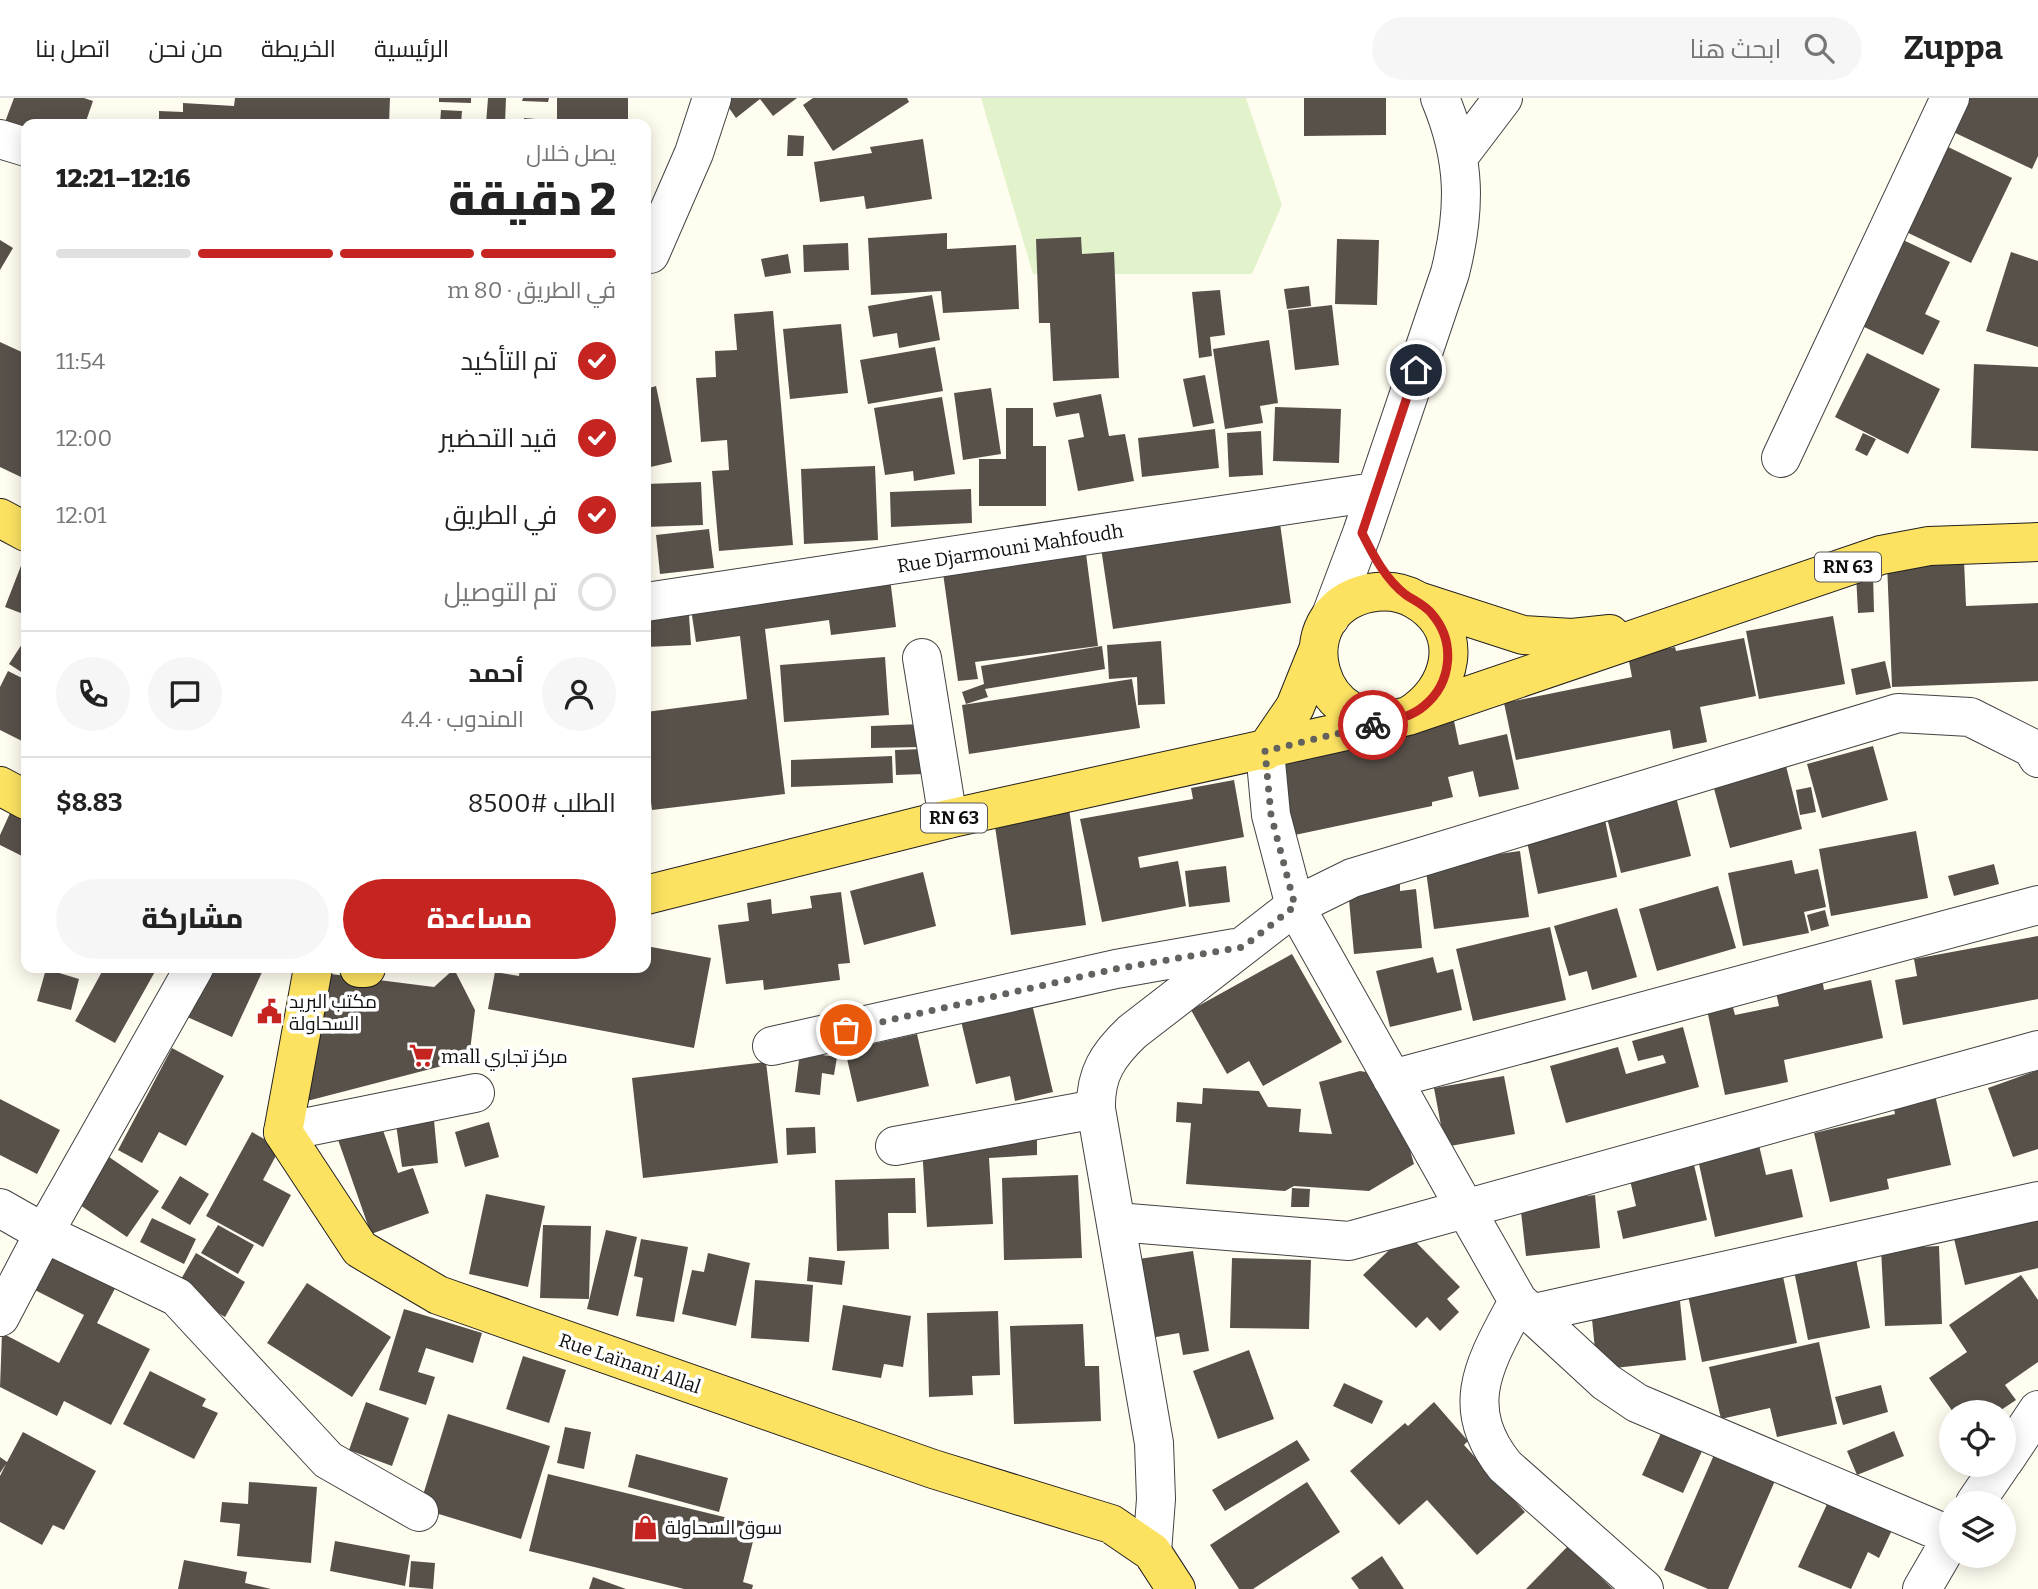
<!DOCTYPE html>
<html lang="ar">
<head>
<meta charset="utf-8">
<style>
  :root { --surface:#fff; --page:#f6f6f6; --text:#222; --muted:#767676; --line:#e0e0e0; --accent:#c52421 }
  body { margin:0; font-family:Bitter,Cairo,serif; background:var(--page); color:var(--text); direction:rtl; height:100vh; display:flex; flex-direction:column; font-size:26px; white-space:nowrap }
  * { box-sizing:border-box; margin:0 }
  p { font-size:23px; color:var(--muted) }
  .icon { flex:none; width:38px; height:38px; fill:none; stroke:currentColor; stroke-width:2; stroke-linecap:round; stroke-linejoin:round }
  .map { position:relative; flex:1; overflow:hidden; direction:ltr }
  .details { position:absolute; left:21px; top:21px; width:630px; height:854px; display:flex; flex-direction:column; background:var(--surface); border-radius:14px; box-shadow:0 4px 18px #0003; direction:rtl }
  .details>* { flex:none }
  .tools { position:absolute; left:1939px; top:1302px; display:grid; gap:14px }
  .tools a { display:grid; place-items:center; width:77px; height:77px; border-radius:50%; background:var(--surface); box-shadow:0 4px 18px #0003; font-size:35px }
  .pin { position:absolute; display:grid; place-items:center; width:60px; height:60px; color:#fff; margin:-30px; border:4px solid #fff; border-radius:50%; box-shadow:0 2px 7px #0007 }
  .courier { position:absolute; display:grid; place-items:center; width:70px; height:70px; margin:-35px; border:5px solid #c52421; border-radius:50%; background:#fff; color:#222; box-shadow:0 2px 9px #0007 }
  .headline em { font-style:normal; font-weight:800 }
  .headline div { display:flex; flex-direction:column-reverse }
  .headline { display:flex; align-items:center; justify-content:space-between; height:119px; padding:0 35px }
  h1 { font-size:46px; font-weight:800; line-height:52px }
  .bar { display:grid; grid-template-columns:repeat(4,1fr); gap:10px 7px; align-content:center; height:84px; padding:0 35px }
  .bar i { height:9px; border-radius:5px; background:var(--line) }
  .bar .active { background:var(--accent) }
  .bar p { grid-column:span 4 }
  .line { display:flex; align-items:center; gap:18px; padding:0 35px; border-top:2px solid var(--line) }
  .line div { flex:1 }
  .round { display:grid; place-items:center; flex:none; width:74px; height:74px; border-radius:37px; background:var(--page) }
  ol { padding:0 35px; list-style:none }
  li { display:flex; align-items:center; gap:21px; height:77px }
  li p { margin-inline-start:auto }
  li .icon { padding:7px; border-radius:50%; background:var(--accent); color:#fff; stroke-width:4 }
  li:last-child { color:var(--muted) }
  li i { width:38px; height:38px; border:4px solid var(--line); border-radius:50% }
  .primary-button { display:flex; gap:14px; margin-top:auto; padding:14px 35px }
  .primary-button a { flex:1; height:80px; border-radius:42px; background:var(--accent); color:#fff; font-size:28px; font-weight:800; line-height:80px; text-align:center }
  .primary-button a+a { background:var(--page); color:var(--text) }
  header { display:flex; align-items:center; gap:42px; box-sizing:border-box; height:98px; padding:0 35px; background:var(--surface); border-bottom:2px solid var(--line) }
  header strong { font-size:33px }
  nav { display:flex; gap:38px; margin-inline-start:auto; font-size:24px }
  .search { width:490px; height:63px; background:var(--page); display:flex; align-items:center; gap:18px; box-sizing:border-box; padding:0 24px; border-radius:38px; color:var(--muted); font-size:26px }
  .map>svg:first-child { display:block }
  .pitch { fill:#e2f2ca }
  .building { fill:#58514a }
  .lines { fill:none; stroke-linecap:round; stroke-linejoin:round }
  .minor-casing { stroke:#424242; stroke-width:40 }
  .major-casing { stroke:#202020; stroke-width:40 }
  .minor { stroke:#fff; stroke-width:38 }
  .major { stroke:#fde262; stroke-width:38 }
  .done { stroke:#63625e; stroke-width:7; stroke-dasharray:0 12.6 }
  .route { stroke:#c52421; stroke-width:9 }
  .labels { text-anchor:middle; stroke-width:7; stroke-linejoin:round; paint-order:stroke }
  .shield { fill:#fff; stroke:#575757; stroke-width:2 }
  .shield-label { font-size:18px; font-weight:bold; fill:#0f0f0f }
  .street-label { font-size:19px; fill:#0f0f0f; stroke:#fff }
  .poi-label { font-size:19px; fill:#0f0f0f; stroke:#fff; text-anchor:start }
</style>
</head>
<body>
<header>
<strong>Zuppa</strong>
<div class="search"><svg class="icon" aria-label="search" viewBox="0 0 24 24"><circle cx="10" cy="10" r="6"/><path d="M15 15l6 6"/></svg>ابحث هنا</div>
<nav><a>الرئيسية</a><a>الخريطة</a><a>من نحن</a><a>اتصل بنا</a></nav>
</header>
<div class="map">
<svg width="2038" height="1491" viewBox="0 0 2038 1491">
  <rect width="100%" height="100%" fill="#fffdf0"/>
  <path class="pitch" d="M981,0H1246L1282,107L1252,176H1033Z"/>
  <path class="building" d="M14,0H84L93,3L85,26H26V40L2,32Z
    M235,0H390L389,26H159V13L183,14V5L234,8Z
    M439,0H471V5L439,4Z
    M488,0H506L505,26H486Z
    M523,0H549L548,4L522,3Z
    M557,0H628V24L557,23Z
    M722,0H797L773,18L760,1L736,20Z
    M813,0H907L909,4L833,53L803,7Z
    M1304,0H1386V37L1304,38Z
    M1964,0H2038V58L2032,71L1949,32Z
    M441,12L462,13L461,26H440Z
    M524,20L547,22V26H523Z
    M788,37L804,38L803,58H787Z
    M923,41L932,101L866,111L864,98L820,104L814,64L872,55L870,49Z
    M1942,46L2012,80L1971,165L1900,131Z
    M947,135V151L1016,147L1019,211L943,215L941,193L871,197L868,140Z
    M1081,139L1082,156L1114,154L1119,280L1053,283L1050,225H1039L1036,141Z
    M1337,141L1379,142L1377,207L1335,206Z
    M1901,141L1950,164L1925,216L1940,223L1923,257L1860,227Z
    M0,142L13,150L0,172Z
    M848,145L849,172L804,174L803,147Z
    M2011,154L2038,163V249L1986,233Z
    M788,156L791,175L765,179L761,161Z
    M1309,188L1311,208L1287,211L1284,191Z
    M1220,192L1225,237L1210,239L1212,258L1199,260L1192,194Z
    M932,197L940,242L899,250L897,235L873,239L868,208Z
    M1332,207L1339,267L1295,272L1288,212Z
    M773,213L793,447L719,453L712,373L729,372L727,342L701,344L696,280L716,279L715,253L737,252L734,216Z
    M841,226L848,295L790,301L783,231Z
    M1269,242L1278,305L1260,308L1263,325L1225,331L1213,251Z
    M0,244L26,256V367L21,379L0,369Z
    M935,249L943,293L868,306L860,262Z
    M1867,255L1940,291L1908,356L1835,319Z
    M1974,266L2038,269V353L1971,350Z
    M1205,277L1214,325L1193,329L1183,281Z
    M656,288L672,364L646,370V291Z
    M991,290L1001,356L963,362L954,295Z
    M1101,296L1109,338L1125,336L1134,383L1078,393L1068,342L1084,339L1079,315L1056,319L1053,305Z
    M942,299L955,376L914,383L913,373L885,377L874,310Z
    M1275,309L1341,311L1339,365L1273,363Z
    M1006,310H1033V348H1046V408H979V361H1006Z
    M1215,331L1219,370L1142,379L1138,340Z
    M1261,333L1263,377L1229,379L1227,335Z
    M1863,335L1876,341L1867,358L1855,352Z
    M875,368L878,442L804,446L801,371Z
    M701,384L703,427L646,429V386Z
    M971,391L972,425L891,429L890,394Z
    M1279,418L1291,505L1113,531L1100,443Z
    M709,431L714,470L660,476L656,437Z
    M646,444H651L650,487H646Z
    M1085,448L1098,548L975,564L978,581L958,583L942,468Z
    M24,460H26V517L5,509Z
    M1964,462L1966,508L2038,505V583L1892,589L1887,465Z
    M1873,475L1874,514L1858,515L1856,476Z
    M890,480L896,529L831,537L829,522L765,531L785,696L652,712L646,665V614L747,601L740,538L696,544L691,511Z
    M689,517L691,547L646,549V519Z
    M1833,518L1845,586L1759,601L1746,533Z
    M1744,540L1756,598L1700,609L1707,644L1673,651L1670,632L1516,662L1504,605L1632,579L1628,558L1675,549L1676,553Z
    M24,543L26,544V577L9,566Z
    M1161,543L1165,606L1138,607L1137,579L1109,581L1107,547Z
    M1102,548L1105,571L985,591L988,599L966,606L962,594L984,586L981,568Z
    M885,559L889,617L784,624L780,567Z
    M1885,563L1891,590L1856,597L1851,571Z
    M8,573L26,582V645L0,632V589Z
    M1132,581L1140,630L969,656L962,607Z
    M1453,618L1459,647L1507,636L1519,691L1479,699L1473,673L1448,679L1453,699L1432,704V708L1290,738L1272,656Z
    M922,626V649L871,650V628Z
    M1873,648L1888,702L1822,720L1807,666Z
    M923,651L924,676L896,677L895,652Z
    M892,658L893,685L791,689V662Z
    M1785,664L1802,731L1730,750L1712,683Z
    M1234,682L1244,739L1138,759L1140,770L1178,763L1186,808L1102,824L1080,721L1193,701L1191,690Z
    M1811,689L1816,714L1800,717L1796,692Z
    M1676,699L1691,758L1621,775L1606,716Z
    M1068,704L1086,827L1011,837L993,715Z
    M11,713L26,720V760L0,747V737Z
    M1604,717L1617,779L1538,796L1525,734Z
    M1916,733L1928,800L1831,818L1819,751Z
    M1520,753L1529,819L1434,831L1425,766Z
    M1792,762L1795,776L1818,771L1826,809L1804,814L1809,835L1743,848L1728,775Z
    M1994,766L1999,786L1954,798L1948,778Z
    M1226,768L1230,804L1189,809L1185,773Z
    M923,774L936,828L864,847L850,793Z
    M1400,786V793L1416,791L1422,850L1354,856L1348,791Z
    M1718,788L1736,850L1657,873L1639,811Z
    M841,794L850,865L838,866L840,882L764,892L763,882L726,886L718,827L749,823L747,805L771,801L772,816L812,810L810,798Z
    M1617,810L1637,879L1592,892L1587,873L1569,878L1554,828Z
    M1825,812L1829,828L1811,833L1807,817Z
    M1550,829L1566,902L1473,923L1456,851Z
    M2038,838V901L1903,927L1895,882L1917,878L1914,861Z
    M646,848L711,860L694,950L488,911L495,874L519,878L520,870H646Z
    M1292,856L1342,944L1263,988L1249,963L1227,976L1191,912Z
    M1433,859L1437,875L1453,871L1462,912L1390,929L1376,873Z
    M104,870H157L115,945L75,923Z
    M207,870H264L232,939L185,918Z
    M46,871L79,881L71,912L37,903Z
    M454,871L475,912L469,961L307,1003L323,875L434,889Z
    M1822,880L1824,892L1871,882L1883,940L1784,962L1788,984L1725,997L1706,907L1731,902L1735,917L1779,908L1775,890Z
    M1032,906L1053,994L1015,1003L1010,978L976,986L961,923Z
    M1683,929L1699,989L1566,1025L1550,968L1618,949L1626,976L1666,965L1663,957L1638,963L1632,943Z
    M917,936L929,988L857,1004L845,952Z
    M172,950L224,978L186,1048L159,1034L142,1065L118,1052Z
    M800,954L837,959L834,977L822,975L820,997L795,994Z
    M766,964L778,1065L643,1080L632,980Z
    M2038,972V1051L2013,1059L1988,990Z
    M1360,973L1366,974L1379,995L1410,1052L1414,1066L1369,1093L1294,1088L1285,1093L1186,1086L1191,1025L1176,1024L1177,1004L1202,1006L1203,990L1259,993L1268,1009L1301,1011L1299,1034L1332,1036L1319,984Z
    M1504,978L1515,1036L1445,1049L1434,990Z
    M1935,997L1951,1067L1887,1081L1889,1091L1830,1104L1814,1035L1895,1016L1893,1007Z
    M0,1001L60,1032L37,1076L0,1057Z
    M379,1021L398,1075L413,1070L429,1115L371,1136L336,1036Z
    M434,1022L438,1065L402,1069L396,1026Z
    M489,1024L499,1059L465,1069L455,1034Z
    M815,1029L816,1055L787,1057L786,1030Z
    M252,1034L280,1050L263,1082L291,1097L263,1149L206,1118Z
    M1037,1042V1057L989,1060L993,1126L927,1129L922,1049Z
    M1758,1043L1766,1077L1792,1071L1803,1119L1715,1139L1697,1057Z
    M1691,1054L1707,1122L1623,1141L1617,1113L1636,1108L1627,1069Z
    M109,1059L159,1093L127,1139L77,1105Z
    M1078,1077L1082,1160L1004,1162L1002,1080Z
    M180,1078L209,1096L190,1127L161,1110Z
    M915,1080L916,1115H888L889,1151L837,1153L835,1082Z
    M1292,1090L1310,1091L1309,1109H1291Z
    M486,1096L545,1108L528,1189L469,1176Z
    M1595,1097L1600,1150L1526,1158L1520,1105Z
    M2038,1115V1170L1965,1187L1951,1128Z
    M152,1120L196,1141L184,1166L140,1144Z
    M218,1127L254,1147L238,1176L201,1155Z
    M543,1127L591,1128L589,1201L540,1200Z
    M606,1132L637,1139L618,1218L587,1211Z
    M1407,1135L1460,1189L1447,1201L1459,1214L1440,1233L1427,1219L1416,1230L1363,1177Z
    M641,1141L688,1149L674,1224L636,1218L643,1180L634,1178Z
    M54,1145L121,1179L97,1225L150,1251L111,1327L64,1303L57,1318L0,1289L2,1235L59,1265L84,1217L31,1190Z
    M1939,1148L1942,1226L1885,1228L1881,1151Z
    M1193,1153L1209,1253L1183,1257L1179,1235L1145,1241L1132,1162Z
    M196,1155L245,1184L225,1219L176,1190Z
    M708,1155L750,1165L736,1228L682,1216L692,1172L704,1174Z
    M1855,1156L1870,1230L1808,1242L1793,1168Z
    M809,1159L845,1163L842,1187L807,1183Z
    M1232,1160L1311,1162L1309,1231L1230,1230Z
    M1781,1169L1797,1245L1702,1264L1686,1188Z
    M2021,1177L2038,1202V1264L2005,1287L2016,1302L1998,1314H1980L1978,1311L1953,1314L1929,1280L1967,1254L1949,1227Z
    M755,1182L813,1187L809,1244L751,1240Z
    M307,1185L391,1239L352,1299L267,1245Z
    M1680,1203L1686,1262L1597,1272L1591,1211Z
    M843,1207L911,1218L903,1269L884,1266L881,1280L832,1272Z
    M404,1211L482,1235L473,1265L426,1250L418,1274L435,1279L426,1307L379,1292Z
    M998,1213L1000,1277L972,1278L973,1297L929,1299L927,1215Z
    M1083,1226L1085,1268H1099L1101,1323L1014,1326L1010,1228Z
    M1819,1244L1837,1326L1777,1339L1770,1310L1721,1321L1709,1269Z
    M1249,1252L1274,1321L1218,1341L1193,1273Z
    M523,1258L566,1272L549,1325L506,1311Z
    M150,1273L206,1301L202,1308L218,1315L194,1361L123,1326Z
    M1344,1285L1383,1303L1372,1326L1333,1308Z
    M1881,1287L1888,1314L1843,1327L1835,1299Z
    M366,1304L409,1320L392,1368L349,1352Z
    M1434,1304L1468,1343L1464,1347L1525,1414L1477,1457L1427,1402L1399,1427L1350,1373L1405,1325L1408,1328Z
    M448,1316L550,1348L521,1441L419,1410Z
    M565,1329L591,1334L584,1371L557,1365Z
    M1662,1333L1703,1351L1683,1395L1642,1377Z
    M1894,1333L1904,1358L1857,1377L1847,1353Z
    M23,1334L96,1373L64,1432L53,1427L42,1447L0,1424V1378L6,1366L0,1375V1359L7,1364Z
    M1297,1342L1310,1362L1225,1413L1212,1392Z
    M1720,1343L1781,1369L1728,1491H1708L1664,1472Z
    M636,1356L728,1380L719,1414L628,1389Z
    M548,1376L757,1427L743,1484L753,1487L752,1491H684L529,1453Z
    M249,1384L317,1389L311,1465L237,1458L240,1426L220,1424L222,1404L248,1406Z
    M1307,1384L1340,1434L1253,1491H1239L1210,1447Z
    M1834,1391L1898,1419L1879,1460L1868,1454L1851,1491L1798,1469Z
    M335,1443L410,1457L405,1488L330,1473Z
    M1568,1448L1613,1491H1526Z
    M1382,1458L1404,1491H1359L1351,1480Z
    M184,1462L247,1474L245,1485L271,1491H178Z
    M411,1463L435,1465L433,1491L409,1489Z
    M593,1479L626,1491H589Z"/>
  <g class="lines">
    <defs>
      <path id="minor" d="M0,41L26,49
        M1459,58L1503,0
        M650,156L694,55L712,0
        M1781,360L1950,0
        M646,504L1374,394
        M1330,520L1362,435L1450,175C1466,111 1466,62 1440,0
        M922,560L948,721
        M1265,653L1271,717L1295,808L1465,1110L1518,1203L1606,1284L1637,1305L1951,1438
        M772,948L1116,871L1235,850
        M1392,981L2038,807
        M283,1034L475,995
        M895,1048L1096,1011
        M0,1110L44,1135L177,1199L328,1362L419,1414
        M1117,1124L1349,1143L2038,952
        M1518,1203C1487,1262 1456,1307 1505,1368L1644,1491
        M1530,1216L2038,1103
        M0,1219L44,1135L194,870
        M2004,1363L2038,1312
        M1975,1405L2001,1367
        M1152,1454L1156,1401L1154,1345L1096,1011C1095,976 1108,957 1132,934L1295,808L1352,780L1898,615L1970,619L2032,650L2038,660
        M1922,1491L1951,1441"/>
      <path id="major" d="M0,420L26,434
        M1418,503L1523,537L1572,540L1610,536
        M1408,618C1453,592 1467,532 1416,502C1401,493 1385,492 1369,495C1283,514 1314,644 1408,618L1881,457L1929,448L2038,444
        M1265,653L1295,609L1318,552
        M0,688L26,702
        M646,797L948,721L1387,624
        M313,870L283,1034L360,1151L438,1197L933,1371L1111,1426L1152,1454L1176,1491
        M359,870H366"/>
    </defs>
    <use href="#minor" class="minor-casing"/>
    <use href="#major" class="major-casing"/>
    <use href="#minor" class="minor"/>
    <use href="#major" class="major"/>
  </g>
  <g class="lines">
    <path class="done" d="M846,932L1115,871L1243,849L1295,808L1271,717L1265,653L1373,627"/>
    <path class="route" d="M1373,627C1391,623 1410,620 1424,608C1452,585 1456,544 1432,516C1425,507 1415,503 1406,497C1386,482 1373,457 1362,435L1416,272"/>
  </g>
  <defs>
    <symbol id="civic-bare" viewBox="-9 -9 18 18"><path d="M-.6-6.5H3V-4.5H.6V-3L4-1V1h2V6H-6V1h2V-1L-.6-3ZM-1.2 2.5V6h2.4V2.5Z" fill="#c52421" stroke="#fff" stroke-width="2.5" paint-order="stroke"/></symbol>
    <symbol id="supermarket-bare" viewBox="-9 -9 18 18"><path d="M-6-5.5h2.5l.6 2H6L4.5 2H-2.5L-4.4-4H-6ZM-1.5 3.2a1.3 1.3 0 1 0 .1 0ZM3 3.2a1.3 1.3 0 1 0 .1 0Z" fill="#c52421" stroke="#fff" stroke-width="2.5" paint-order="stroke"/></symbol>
    <symbol id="shop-bare" viewBox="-9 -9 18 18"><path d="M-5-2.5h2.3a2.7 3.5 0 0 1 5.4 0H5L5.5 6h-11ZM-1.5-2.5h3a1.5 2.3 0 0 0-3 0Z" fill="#c52421" stroke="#fff" stroke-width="2.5" paint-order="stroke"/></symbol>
  </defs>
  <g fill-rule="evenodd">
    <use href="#civic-bare" x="252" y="896" width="35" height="35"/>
    <use href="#supermarket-bare" x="404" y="940" width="35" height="35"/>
    <use href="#shop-bare" x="628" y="1412" width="35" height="35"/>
  </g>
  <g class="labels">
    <g class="shield">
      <rect x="1815" y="454.5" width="66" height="29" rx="5"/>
      <rect x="921" y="705.5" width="66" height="29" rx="5"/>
    </g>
    <g class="shield-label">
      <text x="1848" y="475">RN 63</text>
      <text x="954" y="726">RN 63</text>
    </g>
    <g class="street-label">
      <text transform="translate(1010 450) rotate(-9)" y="7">Rue Djarmouni Mahfoudh</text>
      <text transform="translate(630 1265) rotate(19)" y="7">Rue Laïnani Allal</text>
    </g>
    <g class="poi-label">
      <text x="289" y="910">مكتب البريد<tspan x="289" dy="22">السحاولة</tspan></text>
      <text x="441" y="965">mall مركز تجاري</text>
      <text x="665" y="1436">سوق السحاولة</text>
    </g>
  </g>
</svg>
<div class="tools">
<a><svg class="icon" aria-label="locate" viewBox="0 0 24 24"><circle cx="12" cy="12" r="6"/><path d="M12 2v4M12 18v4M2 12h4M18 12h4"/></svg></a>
<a><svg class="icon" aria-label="layers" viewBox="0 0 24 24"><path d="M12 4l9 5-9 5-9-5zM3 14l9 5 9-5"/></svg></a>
</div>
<div class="pin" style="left:846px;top:932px;background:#ea580c"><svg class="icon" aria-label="bag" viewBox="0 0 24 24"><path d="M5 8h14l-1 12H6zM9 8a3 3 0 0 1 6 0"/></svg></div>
<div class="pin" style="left:1416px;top:272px;background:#1f2937"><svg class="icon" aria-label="home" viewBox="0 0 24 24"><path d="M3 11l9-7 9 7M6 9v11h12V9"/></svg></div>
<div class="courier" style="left:1373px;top:627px"><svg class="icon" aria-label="bike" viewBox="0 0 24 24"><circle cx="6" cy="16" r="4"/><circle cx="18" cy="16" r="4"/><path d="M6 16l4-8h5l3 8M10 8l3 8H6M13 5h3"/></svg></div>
<section class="details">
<div class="headline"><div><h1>2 دقيقة</h1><p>يصل خلال</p></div><em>12:16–12:21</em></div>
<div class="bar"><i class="active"></i><i class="active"></i><i class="active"></i><i></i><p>في الطريق · 80 m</p></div>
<ol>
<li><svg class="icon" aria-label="check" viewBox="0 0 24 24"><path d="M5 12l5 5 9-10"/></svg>تم التأكيد<p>11:54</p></li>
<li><svg class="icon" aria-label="check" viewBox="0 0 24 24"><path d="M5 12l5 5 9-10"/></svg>قيد التحضير<p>12:00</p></li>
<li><svg class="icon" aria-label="check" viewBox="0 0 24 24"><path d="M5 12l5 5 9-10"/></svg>في الطريق<p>12:01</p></li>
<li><i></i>تم التوصيل</li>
</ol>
<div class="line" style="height:126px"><a class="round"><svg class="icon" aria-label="person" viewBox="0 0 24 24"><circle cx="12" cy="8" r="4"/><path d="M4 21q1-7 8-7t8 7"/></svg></a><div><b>أحمد</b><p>المندوب · 4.4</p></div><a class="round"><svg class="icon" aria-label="chat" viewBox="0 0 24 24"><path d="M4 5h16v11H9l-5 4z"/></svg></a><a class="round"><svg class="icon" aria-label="phone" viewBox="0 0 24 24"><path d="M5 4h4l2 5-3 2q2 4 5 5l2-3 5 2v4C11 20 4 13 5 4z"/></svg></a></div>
<div class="line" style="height:91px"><div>الطلب #8500</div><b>$8.83</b></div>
<div class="primary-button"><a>مساعدة</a><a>مشاركة</a></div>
</section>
</div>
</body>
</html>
